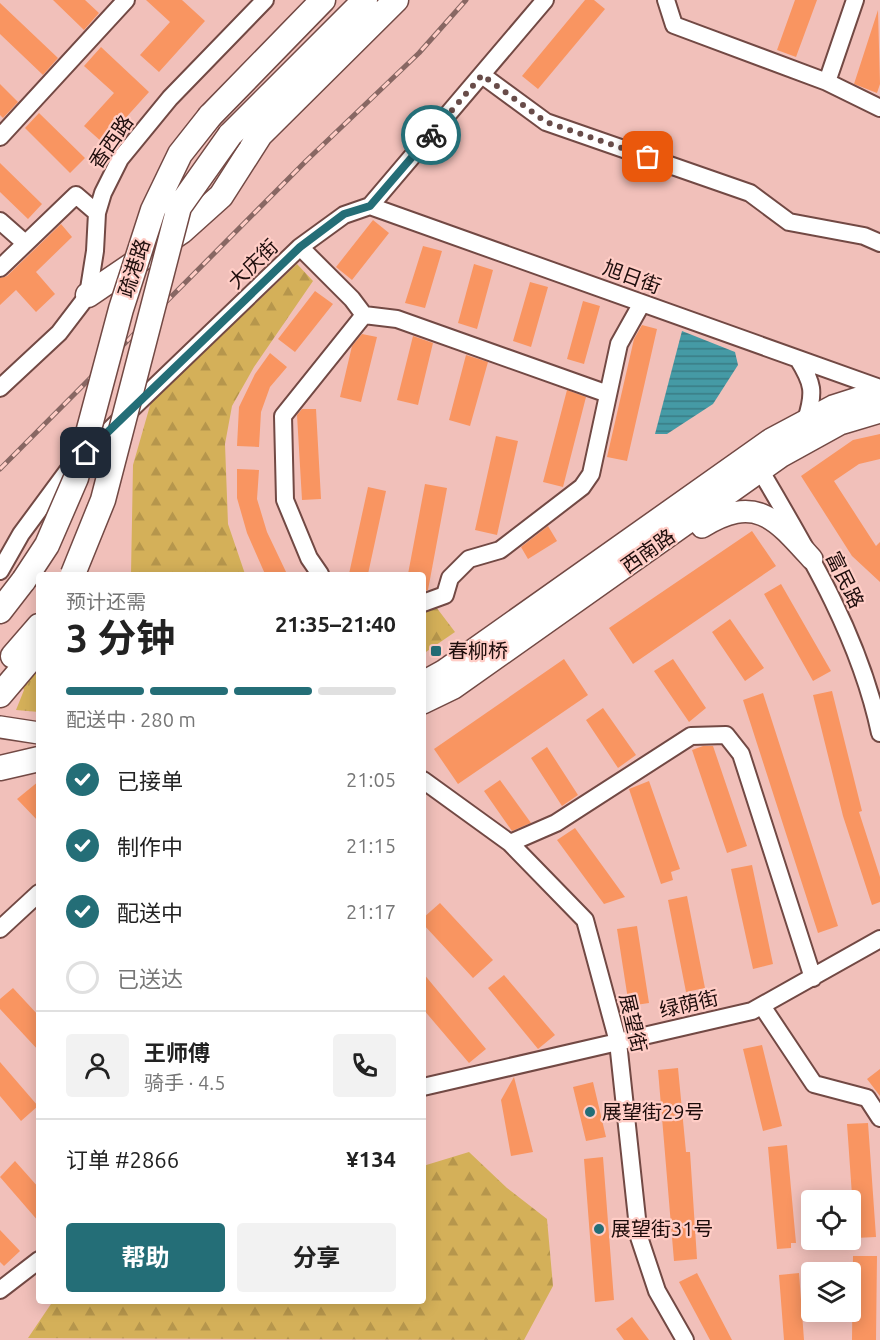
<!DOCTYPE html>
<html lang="zh">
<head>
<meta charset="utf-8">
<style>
  :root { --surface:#fff; --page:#f2f2f2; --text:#222; --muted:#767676; --line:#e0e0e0; --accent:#246e77 }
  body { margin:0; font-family:Ubuntu,"Noto Sans SC",sans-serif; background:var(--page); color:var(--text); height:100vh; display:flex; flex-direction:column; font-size:22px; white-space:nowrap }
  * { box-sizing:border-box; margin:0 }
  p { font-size:20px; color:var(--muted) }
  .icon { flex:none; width:33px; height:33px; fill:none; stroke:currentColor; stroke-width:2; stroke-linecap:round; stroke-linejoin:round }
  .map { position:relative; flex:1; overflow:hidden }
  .details { position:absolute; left:36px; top:572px; width:390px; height:732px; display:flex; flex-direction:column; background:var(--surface); border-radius:6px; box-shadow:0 3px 15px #0003 }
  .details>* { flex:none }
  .buttons { position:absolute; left:801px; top:1190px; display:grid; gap:12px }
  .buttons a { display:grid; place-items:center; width:60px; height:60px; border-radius:6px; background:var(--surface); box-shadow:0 3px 15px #0003; font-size:30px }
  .pin { position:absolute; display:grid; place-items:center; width:51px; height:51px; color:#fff; margin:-26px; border-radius:12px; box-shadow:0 3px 9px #0006 }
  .courier { position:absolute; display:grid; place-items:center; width:60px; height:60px; margin:-30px; border:4px solid #246e77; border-radius:50%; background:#fff; color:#222; box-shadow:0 2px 8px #0007 }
  .overview em { font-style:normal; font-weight:700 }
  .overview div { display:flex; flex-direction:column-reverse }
  .overview { display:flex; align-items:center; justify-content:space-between; height:102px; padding:0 30px }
  h1 { font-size:39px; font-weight:700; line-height:45px }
  .bar { display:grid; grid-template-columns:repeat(4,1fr); gap:9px 6px; align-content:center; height:72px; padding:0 30px }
  .bar i { height:8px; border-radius:4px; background:var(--line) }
  .bar .selected { background:var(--accent) }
  .bar p { grid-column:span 4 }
  .line { display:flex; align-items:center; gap:15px; padding:0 30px; border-top:2px solid var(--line) }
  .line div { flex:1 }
  .round { display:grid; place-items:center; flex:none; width:63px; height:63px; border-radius:6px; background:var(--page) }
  ol { padding:0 30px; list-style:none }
  li { display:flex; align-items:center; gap:18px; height:66px }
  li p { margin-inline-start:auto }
  li .icon { padding:6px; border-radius:50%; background:var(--accent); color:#fff; stroke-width:4 }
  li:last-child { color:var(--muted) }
  li i { width:33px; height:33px; border:3px solid var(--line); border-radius:50% }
  .primary-button { display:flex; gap:12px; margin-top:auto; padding:12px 30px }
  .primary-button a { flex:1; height:69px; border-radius:6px; background:var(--accent); color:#fff; font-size:24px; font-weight:700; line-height:69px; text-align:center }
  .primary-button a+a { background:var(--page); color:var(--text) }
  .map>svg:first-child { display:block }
  .grass { fill:url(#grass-tufts) }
  .forest { fill:url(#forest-firs) }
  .water { fill:url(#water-rules) }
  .building { fill:#f99561 }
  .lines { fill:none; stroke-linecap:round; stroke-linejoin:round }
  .minor-casing { stroke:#724944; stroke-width:20 }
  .major-casing { stroke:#724944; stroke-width:24 }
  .highway-casing { stroke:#724944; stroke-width:27 }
  .minor { stroke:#fff; stroke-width:16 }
  .major { stroke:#fff; stroke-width:21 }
  .highway { stroke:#fff; stroke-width:24 }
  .rail-casing { stroke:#886763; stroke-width:5 }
  .rail { stroke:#ffcdc6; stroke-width:3; stroke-dasharray:9; stroke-linecap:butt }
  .highway-bridge-casing { stroke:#724944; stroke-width:27; stroke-linecap:butt }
  .highway-bridge { stroke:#fff; stroke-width:24 }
  .done { stroke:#684c49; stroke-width:6; stroke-dasharray:0 10.8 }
  .route { stroke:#246e77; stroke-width:8 }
  .poi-dot { fill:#246e77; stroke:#ffcdc6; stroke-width:2 }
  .labels { text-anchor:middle; stroke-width:4.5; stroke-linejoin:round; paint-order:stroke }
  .street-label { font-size:20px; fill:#1e0d0c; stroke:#ffcdc6 }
  .poi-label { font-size:20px; fill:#1e0d0c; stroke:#ffcdc6; text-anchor:start }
</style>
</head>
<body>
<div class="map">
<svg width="880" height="1340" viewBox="0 0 880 1340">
  <defs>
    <pattern id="grass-tufts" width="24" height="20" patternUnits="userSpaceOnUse" patternTransform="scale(1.5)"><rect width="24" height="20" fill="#d4b059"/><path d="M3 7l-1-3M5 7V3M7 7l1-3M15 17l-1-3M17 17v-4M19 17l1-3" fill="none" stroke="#b6964c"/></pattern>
    <pattern id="forest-firs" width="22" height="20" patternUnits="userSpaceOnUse" patternTransform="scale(1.5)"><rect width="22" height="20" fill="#d4b059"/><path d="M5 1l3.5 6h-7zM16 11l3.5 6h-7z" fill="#b6964c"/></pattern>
    <pattern id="water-rules" width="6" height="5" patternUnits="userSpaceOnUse" patternTransform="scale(1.5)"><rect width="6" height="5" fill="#459aa5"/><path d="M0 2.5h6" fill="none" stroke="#397c85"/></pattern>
  </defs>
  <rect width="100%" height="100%" fill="#f1c0ba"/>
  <path class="grass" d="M39,661V712L16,710L24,690L19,680Z"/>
  <path class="forest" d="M297,264L313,281L254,367L232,406L225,444L228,524L245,574H131L133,465L151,402Z
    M433,603L455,632L423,654V608Z
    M469,1152L507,1188L547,1219L553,1286L524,1340L28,1338L53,1301L423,1300V1166Z"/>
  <path class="water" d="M682,331L735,352L738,365L713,404L667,434H655Z"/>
  <path class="building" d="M53,0H85L99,13L84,30Z
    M146,0H182L205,21L159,72L140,55L170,22Z
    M585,0H594L605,9L538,89L522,76Z
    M795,0H817L796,57L777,50Z
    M0,3L58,58L43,75L0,34Z
    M878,10L880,84L877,93L854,84Z
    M101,47L149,92L103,143L84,126L114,93L84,66Z
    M0,84L18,102L3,118L0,115Z
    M39,113L85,158L70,173L25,128Z
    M0,163L42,204L28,219L0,192Z
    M373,220L389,233L352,280L336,267Z
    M61,224L72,237L36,272L55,294L36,312L16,290L0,305V278L7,276Z
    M423,246L442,251L425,308L405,303Z
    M474,264L493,270L477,329L458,323Z
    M530,282L548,287L531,347L513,341Z
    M315,291L333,304L295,352L278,339Z
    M583,301L600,306L584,364L567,359Z
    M642,325L657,329L627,461L607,457L634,339Z
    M362,334L377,337L361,402L340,397L352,346Z
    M413,336L433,343L418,405L397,400Z
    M270,353L287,367L270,387L261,412L259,447L237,446L239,407L255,374Z
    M466,355L488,362L470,426L449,420Z
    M567,390L586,397L563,487L543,482Z
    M302,409H316L321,499L302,500L297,415Z
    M880,434V459L859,464L834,481L876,546L880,542V582L852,556L801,476L853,440Z
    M496,436L518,441L497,535L475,530Z
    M237,469L259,470L257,499L267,532L287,574H265L247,533L237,498Z
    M425,484L447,488L428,590L423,592V574H408Z
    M368,487L386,491L368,574H349Z
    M548,526L557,541L528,559L521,547Z
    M752,531L776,566L633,664L609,628Z
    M781,584L831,671L813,681L764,594Z
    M730,619L764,668L745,681L712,632Z
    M564,659L588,695L458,784L434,749Z
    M673,659L706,708L689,722L654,671Z
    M832,691L862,811L859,812L880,877V902L872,905L843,816L813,695Z
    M763,693L838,926L818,933L743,700Z
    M603,708L636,755L618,768L586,720Z
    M703,746H713L747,846L727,853L692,750Z
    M547,747L578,795L562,806L531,758Z
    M500,780L531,823L512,831L484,791Z
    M39,781V822L17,799Z
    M649,781L680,869L671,872L673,880L661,884L629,789Z
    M575,828L625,897L604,904L557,840Z
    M752,865L773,964L753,969L731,869Z
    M687,896L705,988L686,992L668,900Z
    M440,903L493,960L473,978L423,924V918Z
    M637,926L649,1003L629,1006L617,929Z
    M423,973L486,1049L469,1063L423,1009Z
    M504,975L555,1035L538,1049L488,988Z
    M13,988L39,1016V1051L0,1009V999Z
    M762,1045L782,1126L763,1131L743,1049Z
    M0,1062L38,1106L21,1121L0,1096Z
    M678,1068L686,1152H690L697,1259L674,1261L658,1070Z
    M880,1069V1096L867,1079Z
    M514,1077L533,1152L511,1156L501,1100Z
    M593,1082L606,1137L586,1141L573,1087Z
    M868,1123L876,1237L855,1238L847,1124Z
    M787,1145L796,1243H791V1248L777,1249L768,1147Z
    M603,1157L614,1300L595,1302L584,1159Z
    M15,1161L39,1188V1222L0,1177Z
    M0,1230L20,1251L4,1266L0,1262Z
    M853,1256H877L876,1340H852Z
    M697,1273L732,1340H710L679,1282Z
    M799,1273L804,1340H784L779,1275Z
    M632,1317L649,1340H624L616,1329Z"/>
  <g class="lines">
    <defs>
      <path id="minor" d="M666,0L674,25L827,82L880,108
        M482,75L546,122L750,193L789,222L864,236L880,243
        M827,82L855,0
        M0,137L126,0
        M370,206L880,388
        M0,221L25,243
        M300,247L352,299L364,315L397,319L608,394
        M0,268L76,195L97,213
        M798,359C813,383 815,392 806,420
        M0,388L59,333L88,295L95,251L97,213L103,193L120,159L170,98L265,0
        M756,463C806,548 859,634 880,733
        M0,571L21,534L69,469L300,247L344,215L370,206L545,0
        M320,574L309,558L285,500L283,416L364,315
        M423,603L445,595L450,578L469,559L500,550L582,487L591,474L619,344L642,303
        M423,780L510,843L585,920L618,1042L639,1237L657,1291L685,1340
        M510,843L556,823L691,736L726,735L741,754L813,978
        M0,929L39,893
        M762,1006L814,1084L867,1098L880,1118
        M423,1087L752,1011L880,939
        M0,1290L39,1260"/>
      <path id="major" d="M702,527C756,494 775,518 812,559
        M423,682L443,671L771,439L833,406L880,391
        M423,703L454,688L782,456L840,424L880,412
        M0,727L39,733"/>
      <path id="highway" d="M210,116L323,0
        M230,135L365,0
        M88,295L182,231L221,196L260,135L396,0
        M0,611L24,580
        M13,656L39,626
        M0,695L39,649
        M0,768L39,759"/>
    </defs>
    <use href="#minor" class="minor-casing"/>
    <use href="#major" class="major-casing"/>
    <use href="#highway" class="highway-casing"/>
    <use href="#minor" class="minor"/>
    <use href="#major" class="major"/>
    <use href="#highway" class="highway"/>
    <defs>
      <path id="rail" d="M0,469L306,161L419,53L466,0"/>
    </defs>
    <use href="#rail" class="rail-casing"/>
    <use href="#rail" class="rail"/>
    <defs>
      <path id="highway-bridge" d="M73,574L103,500L179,207L230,135
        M24,580L47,545L76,478L121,309L153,210L180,154L210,116"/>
    </defs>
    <use href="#highway-bridge" class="highway-bridge-casing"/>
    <use href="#highway-bridge" class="highway-bridge"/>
  </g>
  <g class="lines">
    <path class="done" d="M431,135L482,75L546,122L648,157"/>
    <path class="route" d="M86,453L300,247L344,214L370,206L431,135"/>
  </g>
  <g class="poi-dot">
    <rect x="430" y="645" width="12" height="12" rx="3"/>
    <circle cx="590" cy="1112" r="6"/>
    <circle cx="599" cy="1229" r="6"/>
  </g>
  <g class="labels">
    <g class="street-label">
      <text transform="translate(111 142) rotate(-55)" y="7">香西路</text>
      <text transform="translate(253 264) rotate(-44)" y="7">大庆街</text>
      <text transform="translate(134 268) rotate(-72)" y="7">疏港路</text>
      <text transform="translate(632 277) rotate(20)" y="7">旭日街</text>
      <text transform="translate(648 551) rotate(-35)" y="7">西南路</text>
      <text transform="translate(845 580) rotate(64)" y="7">富民路</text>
      <text transform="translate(689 1004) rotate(-13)" y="7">绿荫街</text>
      <text transform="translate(633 1023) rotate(77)" y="7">展望街</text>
    </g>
    <g class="poi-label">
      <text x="448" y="658">春柳桥</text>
      <text x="602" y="1119">展望街29号</text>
      <text x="611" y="1236">展望街31号</text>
    </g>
  </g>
</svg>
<div class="buttons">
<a><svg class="icon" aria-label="locate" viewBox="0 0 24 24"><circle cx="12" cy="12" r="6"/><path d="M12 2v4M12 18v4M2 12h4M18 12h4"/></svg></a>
<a><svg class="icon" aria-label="layers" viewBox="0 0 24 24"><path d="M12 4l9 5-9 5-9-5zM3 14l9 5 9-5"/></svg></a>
</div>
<div class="pin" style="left:648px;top:157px;background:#ea580c"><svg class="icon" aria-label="bag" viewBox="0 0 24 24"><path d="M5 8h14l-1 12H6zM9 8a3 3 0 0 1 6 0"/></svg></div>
<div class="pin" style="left:86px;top:453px;background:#1f2937"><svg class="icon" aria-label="home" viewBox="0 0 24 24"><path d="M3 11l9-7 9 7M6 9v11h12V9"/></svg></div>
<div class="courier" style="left:431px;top:135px"><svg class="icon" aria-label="bike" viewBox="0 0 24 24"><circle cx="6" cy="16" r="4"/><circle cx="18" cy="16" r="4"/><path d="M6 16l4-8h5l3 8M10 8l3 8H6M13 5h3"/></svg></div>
<section class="details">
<div class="overview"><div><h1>3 分钟</h1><p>预计还需</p></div><em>21:35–21:40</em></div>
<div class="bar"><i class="selected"></i><i class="selected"></i><i class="selected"></i><i></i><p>配送中 · 280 m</p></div>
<ol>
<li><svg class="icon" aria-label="check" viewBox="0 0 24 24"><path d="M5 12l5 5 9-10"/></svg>已接单<p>21:05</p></li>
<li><svg class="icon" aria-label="check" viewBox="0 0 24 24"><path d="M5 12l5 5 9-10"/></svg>制作中<p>21:15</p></li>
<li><svg class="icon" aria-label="check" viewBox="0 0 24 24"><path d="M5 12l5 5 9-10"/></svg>配送中<p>21:17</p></li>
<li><i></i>已送达</li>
</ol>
<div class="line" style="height:108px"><a class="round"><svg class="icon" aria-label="person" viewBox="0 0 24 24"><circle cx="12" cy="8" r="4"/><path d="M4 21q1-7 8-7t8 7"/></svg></a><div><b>王师傅</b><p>骑手 · 4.5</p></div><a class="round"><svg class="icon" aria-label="phone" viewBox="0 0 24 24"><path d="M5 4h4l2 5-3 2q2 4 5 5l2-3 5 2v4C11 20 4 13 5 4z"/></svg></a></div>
<div class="line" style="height:78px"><div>订单 #2866</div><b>¥134</b></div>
<div class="primary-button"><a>帮助</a><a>分享</a></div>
</section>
</div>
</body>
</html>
